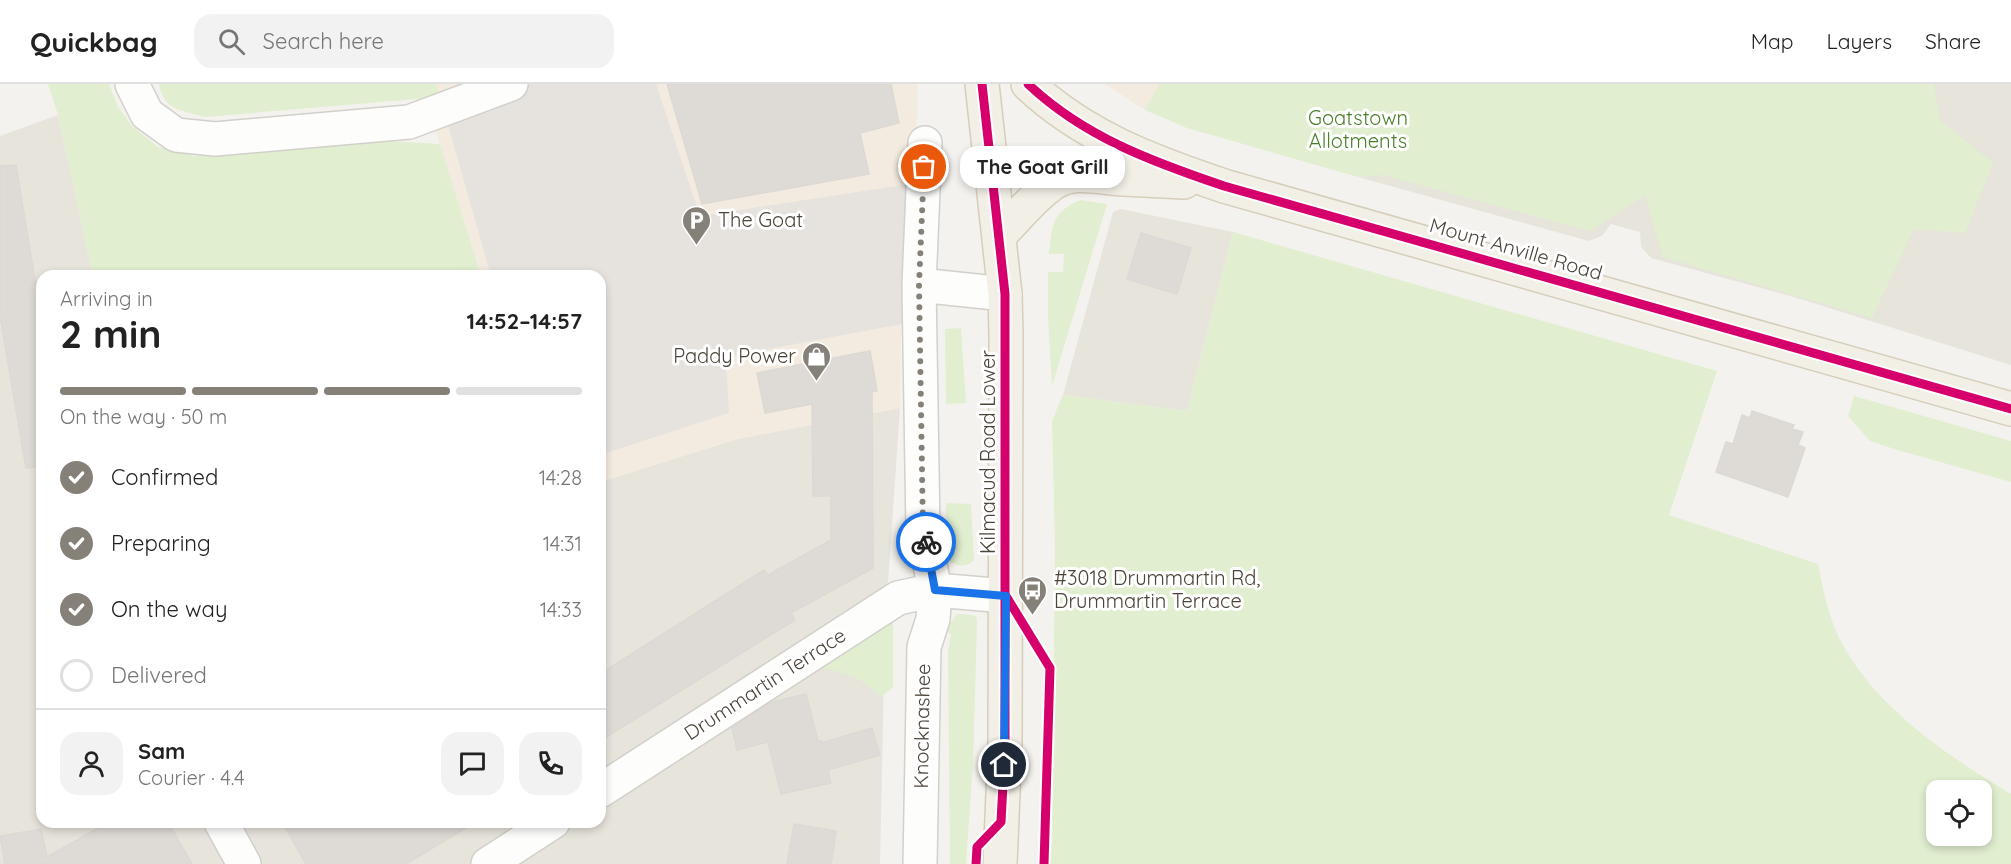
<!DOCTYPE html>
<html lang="en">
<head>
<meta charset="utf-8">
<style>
  :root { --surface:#fff; --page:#f2f2f2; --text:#222; --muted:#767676; --line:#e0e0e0; --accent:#868178 }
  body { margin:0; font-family:Quicksand,sans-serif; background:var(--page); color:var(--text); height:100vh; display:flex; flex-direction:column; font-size:22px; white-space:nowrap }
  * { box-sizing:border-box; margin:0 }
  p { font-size:20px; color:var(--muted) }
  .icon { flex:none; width:33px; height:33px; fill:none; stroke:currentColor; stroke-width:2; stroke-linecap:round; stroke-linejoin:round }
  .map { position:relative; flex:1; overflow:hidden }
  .sheet { position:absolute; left:36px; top:186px; width:570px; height:558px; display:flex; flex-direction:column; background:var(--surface); border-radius:18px; box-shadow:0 3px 9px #0003 }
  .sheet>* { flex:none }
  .fabs { position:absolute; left:1926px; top:696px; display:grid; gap:12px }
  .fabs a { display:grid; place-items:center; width:66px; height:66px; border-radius:12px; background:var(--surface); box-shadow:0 3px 9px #0003; font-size:30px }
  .pin { position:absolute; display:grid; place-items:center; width:51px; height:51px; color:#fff; margin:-26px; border:3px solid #fff; border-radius:50%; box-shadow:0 2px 6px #0007 }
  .courier { position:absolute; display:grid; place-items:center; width:60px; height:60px; margin:-30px; border:4px solid #1a73e8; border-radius:50%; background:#fff; color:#222; box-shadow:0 2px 8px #0007 }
  .bubble { position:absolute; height:42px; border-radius:18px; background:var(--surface); box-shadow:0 3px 9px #0003; font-size:20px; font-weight:800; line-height:42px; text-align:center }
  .head em { font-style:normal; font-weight:800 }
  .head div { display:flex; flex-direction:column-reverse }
  .head { display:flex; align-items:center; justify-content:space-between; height:102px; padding:0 24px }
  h1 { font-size:39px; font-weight:800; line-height:45px }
  .bar { display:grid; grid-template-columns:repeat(4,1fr); gap:9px 6px; align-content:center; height:72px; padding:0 24px }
  .bar i { height:8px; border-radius:4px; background:var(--line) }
  .bar .selected { background:var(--accent) }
  .bar p { grid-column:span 4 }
  .line { display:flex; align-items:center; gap:15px; padding:0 24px; border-top:2px solid var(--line) }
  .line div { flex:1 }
  .round { display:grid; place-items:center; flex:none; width:63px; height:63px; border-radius:18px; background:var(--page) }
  ol { padding:0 24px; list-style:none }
  li { display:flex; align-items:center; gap:18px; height:66px }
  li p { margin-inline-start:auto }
  li .icon { padding:6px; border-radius:50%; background:var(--accent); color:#fff; stroke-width:4 }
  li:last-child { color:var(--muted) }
  li i { width:33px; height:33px; border:3px solid var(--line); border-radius:50% }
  header { display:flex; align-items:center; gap:36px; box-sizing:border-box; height:84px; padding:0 30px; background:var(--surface); border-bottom:2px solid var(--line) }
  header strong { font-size:28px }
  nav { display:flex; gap:33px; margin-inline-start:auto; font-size:21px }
  .search { width:420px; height:54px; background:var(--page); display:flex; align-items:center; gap:15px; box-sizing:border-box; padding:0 21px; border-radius:18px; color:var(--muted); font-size:22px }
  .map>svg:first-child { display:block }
  .residential { fill:#e7e4dc }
  .commercial { fill:#f3ebdf }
  .green { fill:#e1eecf; fill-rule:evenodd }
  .parking { fill:#e6e3df }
  .building { fill:#dedbd6; stroke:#dcd9d4; stroke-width:1.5 }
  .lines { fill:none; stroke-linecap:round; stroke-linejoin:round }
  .minor-casing { stroke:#d2d0cb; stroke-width:36 }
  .major-casing { stroke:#d6cebb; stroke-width:36 }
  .minor { stroke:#fdfdfc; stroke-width:33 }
  .major { stroke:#f2efe6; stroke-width:33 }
  .cycleway-casing { stroke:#fff; stroke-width:13 }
  .cycleway { stroke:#d6006c; stroke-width:9 }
  .done { stroke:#868178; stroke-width:6; stroke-dasharray:0 10.8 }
  .route { stroke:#1a73e8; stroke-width:8 }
  .labels { text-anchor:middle; stroke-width:6; stroke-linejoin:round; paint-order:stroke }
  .park-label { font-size:20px; fill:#4a7f2a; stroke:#fff }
  .poi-label { font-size:20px; fill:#4b4439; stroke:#fff; text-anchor:start }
  .street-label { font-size:20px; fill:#4b4439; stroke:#fff }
</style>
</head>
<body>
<header>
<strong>Quickbag</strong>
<div class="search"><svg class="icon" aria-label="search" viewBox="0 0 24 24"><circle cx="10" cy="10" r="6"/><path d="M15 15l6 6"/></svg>Search here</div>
<nav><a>Map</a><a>Layers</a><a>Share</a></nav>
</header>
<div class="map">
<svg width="2011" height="780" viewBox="0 0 2011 780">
  <rect width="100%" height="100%" fill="#f4f2ee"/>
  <path class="residential" d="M1677,0H2011V281L1794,213L1651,174L1641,163L1640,148L1611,140L1602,152L1589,157L1358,93L1586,69Z
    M58,31L93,192H42V738H600V398L737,355L900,324L885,543L880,780H0V52Z
    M1121,125L1233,148L1187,327L1063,311L1113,128Z"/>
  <path class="commercial" d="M421,0H917L918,23L902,176L900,324L737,355L600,398V192H481Z
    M1105,0H1159L1145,26Z"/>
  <path class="green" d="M48,0H109L118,23L132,42L158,63L194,72L388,57L440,60L481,192H93L58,31Z
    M159,0H436L440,13L205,33C181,26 164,27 159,0Z
    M1159,0H1934L1940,36L1993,79L1965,149L1914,145L1872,234L1663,173L1645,111L1590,147L1383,91L1358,93L1187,44L1145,26Z
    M1081,116L1107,120L1052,302L1048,232V188H1063L1064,170H1049C1052,142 1052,127 1081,116Z
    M1233,148L1717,287L1669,431L1818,480C1824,509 1829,538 1844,563C1880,627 1950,673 2011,710V780H1050L1052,756L1055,461L1052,337L1063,311L1187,327ZM1936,706H1982V752H1936Z
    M961,244L966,319L946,320L945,245Z
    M1854,312L2011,357V398L1894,365L1870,357L1848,332Z
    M946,419L971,420L974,476C964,486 955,481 944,474L953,466C944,453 946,435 946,419Z
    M893,526V603L881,613C863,594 844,587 819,584Z
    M957,530L973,531L977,534V539L973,678L966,780H950L948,567L951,550L945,547Z"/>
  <path class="parking" d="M482,0H656L700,132L909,100L913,238L726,273L729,329L600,371V192H491L440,13Z"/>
  <path class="building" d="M667,0H891L899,39L860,49L869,90L702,120Z
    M16,81L36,202L42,201V383L26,384L0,232V82Z
    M1141,149L1191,164L1177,210L1127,195Z
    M870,267L877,307L872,308L873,484L791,529L795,536L600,657V590L764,486L768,491L831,456V412H813L812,320L765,329L757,289Z
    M1752,327L1794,341L1792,345L1803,348L1798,361L1805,364L1788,413L1716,388L1726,358L1733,360L1742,331L1750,334Z
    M806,610L818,657H821V659L872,644L880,671L828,686L831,699L781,710L768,658L737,666L732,644L772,618Z
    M109,738H168L192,780H5L0,752L41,745L47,773Z
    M282,738H476L406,780H306Z
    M794,740L836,747L831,780H787Z"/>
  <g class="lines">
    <defs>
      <path id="minor" d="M132,0L147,30L176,51L215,55L409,38L511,0
        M919,201L1005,210
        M600,707L898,514L935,506L1006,512
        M221,738L244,780
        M488,780L553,738
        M920,780L924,563L933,535L935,506L923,446L919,201L925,59"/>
      <path id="major" d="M982,0L1005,210L1006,252L1005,662L1000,780
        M1028,0C1084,53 1153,78 1224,102L2011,325
        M999,152C1016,135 1032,114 1052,100C1073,85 1100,94 1124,95C1144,96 1164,97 1184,98"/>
    </defs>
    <use href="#minor" class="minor-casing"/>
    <use href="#major" class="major-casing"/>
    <use href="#minor" class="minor"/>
    <use href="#major" class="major"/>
    <defs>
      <path id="cycleway" d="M1028,0C1084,53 1153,78 1224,102L2011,325
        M1006,512L1050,584L1044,780
        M976,780L977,763L1001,738L1005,662V210L982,0"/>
    </defs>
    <use href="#cycleway" class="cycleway-casing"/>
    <use href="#cycleway" class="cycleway"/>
  </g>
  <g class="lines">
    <path class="done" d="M924,83L919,201L923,446L926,458"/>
    <path class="route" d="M926,458L935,506L1006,512L1004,681"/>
  </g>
  <defs>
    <symbol id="parking-pin" viewBox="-11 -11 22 30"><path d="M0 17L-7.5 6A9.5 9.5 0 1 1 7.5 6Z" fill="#868178" stroke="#fff"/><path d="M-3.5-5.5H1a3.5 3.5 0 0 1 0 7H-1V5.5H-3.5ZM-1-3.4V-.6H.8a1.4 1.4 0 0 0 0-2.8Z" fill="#fff"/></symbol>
    <symbol id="shop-pin" viewBox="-11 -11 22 30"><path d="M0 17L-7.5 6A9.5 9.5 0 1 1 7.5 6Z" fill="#868178" stroke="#fff"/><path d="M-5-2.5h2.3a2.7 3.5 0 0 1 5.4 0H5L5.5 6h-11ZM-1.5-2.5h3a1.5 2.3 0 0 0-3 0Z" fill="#fff"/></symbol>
    <symbol id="bus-pin" viewBox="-11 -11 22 30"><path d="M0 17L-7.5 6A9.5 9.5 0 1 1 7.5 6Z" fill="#868178" stroke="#fff"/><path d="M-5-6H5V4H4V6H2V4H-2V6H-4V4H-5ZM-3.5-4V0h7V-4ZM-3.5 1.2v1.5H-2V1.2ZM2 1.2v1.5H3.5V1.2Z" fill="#fff"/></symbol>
  </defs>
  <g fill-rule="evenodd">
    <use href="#parking-pin" x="680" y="120" width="33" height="45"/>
    <use href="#shop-pin" x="800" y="256" width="33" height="45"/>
    <use href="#bus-pin" x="1016" y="490" width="33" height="45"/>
  </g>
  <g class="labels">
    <g class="park-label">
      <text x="1358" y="41">Goatstown<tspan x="1358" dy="23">Allotments</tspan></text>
    </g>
    <g class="poi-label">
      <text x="718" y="143">The Goat</text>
      <text x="796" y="279" text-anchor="end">Paddy Power</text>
      <text x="1054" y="501">#3018 Drummartin Rd,<tspan x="1054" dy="23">Drummartin Terrace</tspan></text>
    </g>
    <g class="street-label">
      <text transform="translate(1516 165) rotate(16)" y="7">Mount Anville Road</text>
      <text transform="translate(988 368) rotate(-90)" y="7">Kilmacud Road Lower</text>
      <text transform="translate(765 600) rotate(-33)" y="7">Drummartin Terrace</text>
      <text transform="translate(922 642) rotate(-89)" y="7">Knocknashee</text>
    </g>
  </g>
</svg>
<div class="fabs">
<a><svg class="icon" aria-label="locate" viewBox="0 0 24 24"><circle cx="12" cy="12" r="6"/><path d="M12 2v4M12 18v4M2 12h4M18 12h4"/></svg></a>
</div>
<div class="pin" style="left:924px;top:83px;background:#ea580c"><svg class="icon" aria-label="bag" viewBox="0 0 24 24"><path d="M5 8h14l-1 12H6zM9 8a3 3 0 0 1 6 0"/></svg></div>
<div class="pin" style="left:1004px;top:681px;background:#1f2937"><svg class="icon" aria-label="home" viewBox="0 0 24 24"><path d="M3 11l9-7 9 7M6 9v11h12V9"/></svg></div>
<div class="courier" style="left:926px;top:458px"><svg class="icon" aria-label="bike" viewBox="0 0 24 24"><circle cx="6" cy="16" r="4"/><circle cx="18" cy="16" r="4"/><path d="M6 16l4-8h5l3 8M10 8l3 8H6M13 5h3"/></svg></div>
<div class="bubble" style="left:960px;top:62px;width:165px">The Goat Grill</div>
<section class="sheet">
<div class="head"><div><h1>2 min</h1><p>Arriving in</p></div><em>14:52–14:57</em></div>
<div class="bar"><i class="selected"></i><i class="selected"></i><i class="selected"></i><i></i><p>On the way · 50 m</p></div>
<ol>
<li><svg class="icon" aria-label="check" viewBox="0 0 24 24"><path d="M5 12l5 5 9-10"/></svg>Confirmed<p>14:28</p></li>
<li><svg class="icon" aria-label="check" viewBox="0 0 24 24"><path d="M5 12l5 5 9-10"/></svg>Preparing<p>14:31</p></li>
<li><svg class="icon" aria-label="check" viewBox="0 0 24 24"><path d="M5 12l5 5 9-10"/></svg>On the way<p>14:33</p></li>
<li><i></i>Delivered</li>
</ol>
<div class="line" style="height:108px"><a class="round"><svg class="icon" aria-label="person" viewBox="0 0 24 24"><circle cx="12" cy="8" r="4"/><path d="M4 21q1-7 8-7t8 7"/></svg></a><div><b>Sam</b><p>Courier · 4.4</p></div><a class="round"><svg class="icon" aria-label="chat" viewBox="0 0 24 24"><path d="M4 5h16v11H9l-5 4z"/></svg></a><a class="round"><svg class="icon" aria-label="phone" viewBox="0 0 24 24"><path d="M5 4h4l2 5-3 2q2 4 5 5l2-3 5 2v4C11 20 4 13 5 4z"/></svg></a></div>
</section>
</div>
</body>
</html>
